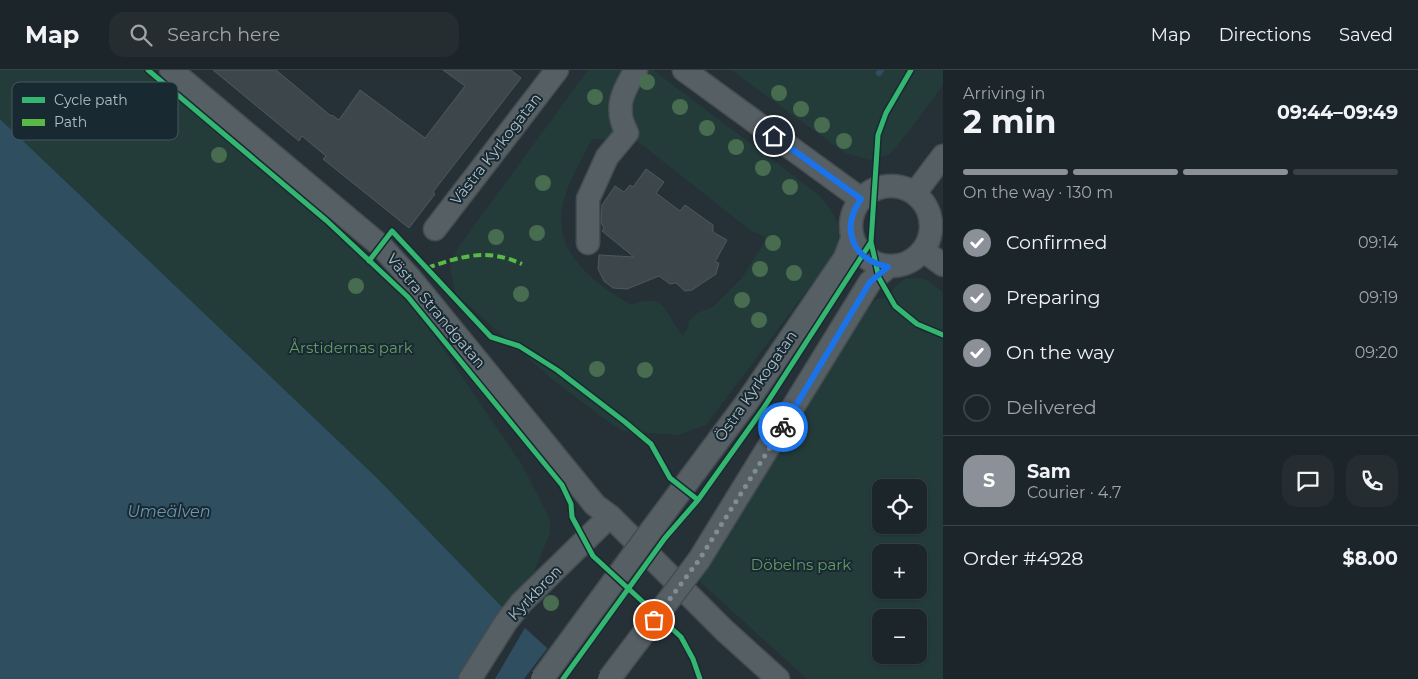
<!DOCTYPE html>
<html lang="en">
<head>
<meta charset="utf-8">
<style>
  :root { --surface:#1c2529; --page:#252d31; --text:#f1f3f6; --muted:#a0a5a8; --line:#3a4246; --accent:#8c9099 }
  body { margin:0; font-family:Montserrat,sans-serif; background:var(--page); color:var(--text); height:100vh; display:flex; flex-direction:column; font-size:19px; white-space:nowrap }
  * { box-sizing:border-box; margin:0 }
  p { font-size:16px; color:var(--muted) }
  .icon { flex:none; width:28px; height:28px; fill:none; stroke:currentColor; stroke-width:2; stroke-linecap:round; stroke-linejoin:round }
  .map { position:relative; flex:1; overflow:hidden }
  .panel { display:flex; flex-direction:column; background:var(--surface); width:475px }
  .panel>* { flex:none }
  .controls { position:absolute; left:872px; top:409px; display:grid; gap:10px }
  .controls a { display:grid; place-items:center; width:55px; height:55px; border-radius:10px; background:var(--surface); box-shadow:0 1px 4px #0004,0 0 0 1px var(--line); font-size:25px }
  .pin { position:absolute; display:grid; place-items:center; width:42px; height:42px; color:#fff; margin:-21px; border:2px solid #fff; border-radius:50%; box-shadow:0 1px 5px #0007 }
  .courier { position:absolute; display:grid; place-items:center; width:50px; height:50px; margin:-25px; border:4px solid #1a73e8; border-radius:50%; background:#fff; color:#222; box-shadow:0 1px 6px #0007 }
  .summary em { font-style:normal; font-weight:700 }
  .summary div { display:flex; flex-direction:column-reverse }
  .summary { display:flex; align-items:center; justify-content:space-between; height:85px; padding:0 20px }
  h1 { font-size:32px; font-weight:700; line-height:38px }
  .bar { display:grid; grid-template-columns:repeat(4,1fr); gap:8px 5px; align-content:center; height:60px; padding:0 20px }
  .bar i { height:6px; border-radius:4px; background:var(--line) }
  .bar .selected { background:var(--accent) }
  .bar p { grid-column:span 4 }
  .line { display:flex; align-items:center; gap:12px; padding:0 20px; border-top:1px solid var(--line) }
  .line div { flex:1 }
  .round { display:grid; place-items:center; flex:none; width:52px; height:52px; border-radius:15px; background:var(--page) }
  ol { padding:0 20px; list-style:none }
  li { display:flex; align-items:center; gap:15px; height:55px }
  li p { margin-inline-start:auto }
  li .icon { padding:5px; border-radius:50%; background:var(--accent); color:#fff; stroke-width:4 }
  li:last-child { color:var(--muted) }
  li i { width:28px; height:28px; border:2px solid var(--line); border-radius:50% }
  header { display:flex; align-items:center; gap:30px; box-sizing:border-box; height:70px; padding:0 25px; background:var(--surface); border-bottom:1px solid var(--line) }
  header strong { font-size:24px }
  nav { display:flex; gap:28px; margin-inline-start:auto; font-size:18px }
  .search { width:350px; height:45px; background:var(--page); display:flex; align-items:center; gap:12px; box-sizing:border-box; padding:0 18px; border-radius:15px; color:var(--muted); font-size:19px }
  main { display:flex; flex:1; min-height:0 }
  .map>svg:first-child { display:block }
  .green { fill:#233c3a; fill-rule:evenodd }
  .water { fill:#2f4e60 }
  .pier { fill:#263137 }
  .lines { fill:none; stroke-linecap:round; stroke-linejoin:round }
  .stream { stroke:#2f4e60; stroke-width:6 }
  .building { fill:#3d464b; stroke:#4e595f }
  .minor-casing { stroke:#454d51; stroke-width:25 }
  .minor { stroke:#565f64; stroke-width:22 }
  .minor-bridge-casing { stroke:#454d51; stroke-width:25; stroke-linecap:butt }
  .minor-bridge { stroke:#565f64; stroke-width:22 }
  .quiet { stroke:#58b947; stroke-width:4; stroke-dasharray:8 4; stroke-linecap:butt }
  .cycleway-casing { stroke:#192932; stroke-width:8 }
  .cycleway { stroke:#33b770; stroke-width:5 }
  .tree { fill:#486c50 }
  .done { stroke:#7f8d96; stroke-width:5; stroke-dasharray:0 9 }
  .route { stroke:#1a73e8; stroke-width:6 }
  .labels { text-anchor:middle; stroke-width:4; stroke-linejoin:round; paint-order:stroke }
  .street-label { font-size:15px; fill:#afbfc9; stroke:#192932 }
  .park-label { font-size:15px; fill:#639d64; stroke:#192932 }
  .water-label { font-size:16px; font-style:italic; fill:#6c98b0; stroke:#192932 }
  .key { fill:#192932; stroke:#46565f; stroke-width:1 }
  .key-label { font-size:14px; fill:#afbfc9 }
</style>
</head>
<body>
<header>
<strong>Map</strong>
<div class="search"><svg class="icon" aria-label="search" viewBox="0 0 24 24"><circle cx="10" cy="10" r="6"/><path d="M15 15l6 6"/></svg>Search here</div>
<nav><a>Map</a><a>Directions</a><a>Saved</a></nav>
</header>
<main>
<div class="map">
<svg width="943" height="609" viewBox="0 0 943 609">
  <rect width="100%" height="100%" fill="#263137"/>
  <path class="green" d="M0,0H148L408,227L522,395L550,449V463L534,502L502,537L376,407L0,49Z
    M588,0H653L819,125C840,151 846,161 829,191L706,355L678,365L623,361L603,348L553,310L456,224L450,199L457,179ZM614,63H627L750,160L767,168L742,208L713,237L697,243L689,251L688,258L683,265C665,248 669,220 631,235C617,226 602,217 590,206C539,159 566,119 592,69H607Z
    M731,0H943V15L910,60L890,84L870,90L845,83Z
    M906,208L925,209L943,222V609H807L697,509L870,236L877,229L888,227L895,217ZM881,418H919V455H881ZM881,482H919V520H881ZM881,548H919V585H881Z"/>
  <path class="water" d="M0,49L376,407L502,537L581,609H0Z"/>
  <path class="pier" d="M506,537L526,556L495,609H465Z
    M549,576L570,594L584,609H524Z"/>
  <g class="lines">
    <path class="stream" d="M879,3L881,0"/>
  </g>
  <path class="building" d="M213,0H276L331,46L332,45L339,50L360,20L425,68L465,16L443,0H511L521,8L433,122L435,124L409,158L323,89L326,86L302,66L299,71Z
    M646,99L664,112L656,123L680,141L685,135L713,155V162L727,170L715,192L719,193L716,204L692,220L685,221L676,213L670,214L659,206L627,219L613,218L604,211L598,199L599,185L634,187L602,161L604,158L601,153L602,135L615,116L624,122L630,115L633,117Z"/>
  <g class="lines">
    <defs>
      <path id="minor" d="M171,0L381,176L410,208L595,435L610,446L724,560L778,609
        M684,0L861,129
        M851 156a40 40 0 1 1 80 0a40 40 0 1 1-80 0Z
        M915,123L943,86
        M435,159L557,0
        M588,173V129L607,87L627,63C614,39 622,22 636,0
        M924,181L943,195
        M653,458L747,332L845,188L852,169
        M699,490L870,212L888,197
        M470,609L506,552L521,533L610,446"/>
    </defs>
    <use href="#minor" class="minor-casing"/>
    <use href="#minor" class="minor"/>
    <defs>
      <path id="minor-bridge" d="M542,609L653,458
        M609,609L699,490"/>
    </defs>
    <use href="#minor-bridge" class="minor-bridge-casing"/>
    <use href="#minor-bridge" class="minor-bridge"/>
    <path class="quiet" d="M427,198C462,186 487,178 522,194"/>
    <defs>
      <path id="cycleway" d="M148,0L327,151L408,227L562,415L571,434L572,447L593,486L681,567L693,589L700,609
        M911,0L886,43L878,65L871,172L879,208L895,236L917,254L943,265
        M369,191L392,161L491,267L519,276L557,300L625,352L651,374L670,408L698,430
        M563,609L665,468L698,430L763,339L871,172"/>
    </defs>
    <use href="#cycleway" class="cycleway-casing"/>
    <use href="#cycleway" class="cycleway"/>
  </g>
  <g class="tree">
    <circle cx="647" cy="12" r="8"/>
    <circle cx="779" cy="23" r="8"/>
    <circle cx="595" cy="27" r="8"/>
    <circle cx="680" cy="37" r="8"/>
    <circle cx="801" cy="39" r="8"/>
    <circle cx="822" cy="55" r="8"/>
    <circle cx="707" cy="58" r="8"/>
    <circle cx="844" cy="71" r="8"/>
    <circle cx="736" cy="77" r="8"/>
    <circle cx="219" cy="85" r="8"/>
    <circle cx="763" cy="98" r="8"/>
    <circle cx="543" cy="113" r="8"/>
    <circle cx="790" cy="117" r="8"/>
    <circle cx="537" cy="163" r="8"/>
    <circle cx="496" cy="167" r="8"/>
    <circle cx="773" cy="173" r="8"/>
    <circle cx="760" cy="199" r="8"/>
    <circle cx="794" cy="203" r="8"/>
    <circle cx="356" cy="216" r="8"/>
    <circle cx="521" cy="224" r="8"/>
    <circle cx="742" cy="230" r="8"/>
    <circle cx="759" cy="250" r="8"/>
    <circle cx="597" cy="299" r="8"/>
    <circle cx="645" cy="300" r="8"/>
    <circle cx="551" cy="533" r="8"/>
  </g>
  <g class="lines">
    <path class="done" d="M654,550L699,490L783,357"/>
    <path class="route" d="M774,66L861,129C840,159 852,189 888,197L870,212L783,357"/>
  </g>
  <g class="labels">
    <g class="street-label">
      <text transform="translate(496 79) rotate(-52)" y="5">Västra Kyrkogatan</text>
      <text transform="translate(436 241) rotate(50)" y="5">Västra Strandgatan</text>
      <text transform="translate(756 316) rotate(-55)" y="5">Östra Kyrkogatan</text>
      <text transform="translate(535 523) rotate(-46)" y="5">Kyrkbron</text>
    </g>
    <g class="park-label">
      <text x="351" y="283">Årstidernas park</text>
      <text x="801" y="500">Döbelns park</text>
    </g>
    <g class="water-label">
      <text x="169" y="447">Umeälven</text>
    </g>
  </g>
  <rect x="12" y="12" width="166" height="58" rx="8" class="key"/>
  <rect x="22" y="27" width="23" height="6" fill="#33b770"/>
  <rect x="22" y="49" width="23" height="7" fill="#58b947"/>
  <g class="key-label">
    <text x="54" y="35">Cycle path</text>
    <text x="54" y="57">Path</text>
  </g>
</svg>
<div class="controls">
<a><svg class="icon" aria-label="locate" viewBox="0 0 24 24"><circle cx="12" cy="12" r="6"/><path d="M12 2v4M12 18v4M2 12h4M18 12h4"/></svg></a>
<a>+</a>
<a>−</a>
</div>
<div class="pin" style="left:654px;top:550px;background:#ea580c"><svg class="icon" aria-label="bag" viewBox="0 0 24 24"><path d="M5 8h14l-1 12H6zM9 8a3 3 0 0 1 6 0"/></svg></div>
<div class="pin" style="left:774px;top:66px;background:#1f2937"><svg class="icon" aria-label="home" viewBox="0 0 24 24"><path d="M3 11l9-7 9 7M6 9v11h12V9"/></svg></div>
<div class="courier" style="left:783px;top:357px"><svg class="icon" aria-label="bike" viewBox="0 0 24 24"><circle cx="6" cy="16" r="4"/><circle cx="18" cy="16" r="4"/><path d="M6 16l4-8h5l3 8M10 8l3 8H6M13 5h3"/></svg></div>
</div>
<section class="panel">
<div class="summary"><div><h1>2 min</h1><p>Arriving in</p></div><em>09:44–09:49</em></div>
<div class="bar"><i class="selected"></i><i class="selected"></i><i class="selected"></i><i></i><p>On the way · 130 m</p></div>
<ol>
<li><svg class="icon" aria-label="check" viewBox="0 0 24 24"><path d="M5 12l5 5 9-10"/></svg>Confirmed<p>09:14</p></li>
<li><svg class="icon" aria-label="check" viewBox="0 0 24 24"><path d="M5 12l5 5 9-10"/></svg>Preparing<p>09:19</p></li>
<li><svg class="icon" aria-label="check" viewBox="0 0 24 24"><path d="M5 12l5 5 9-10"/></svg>On the way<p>09:20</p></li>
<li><i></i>Delivered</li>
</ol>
<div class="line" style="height:90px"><b class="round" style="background:var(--accent);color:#fff">S</b><div><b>Sam</b><p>Courier · 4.7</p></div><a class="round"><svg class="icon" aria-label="chat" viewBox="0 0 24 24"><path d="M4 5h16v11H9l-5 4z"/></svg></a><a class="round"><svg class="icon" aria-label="phone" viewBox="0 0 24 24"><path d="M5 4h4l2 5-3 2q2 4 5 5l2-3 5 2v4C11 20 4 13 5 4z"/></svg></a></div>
<div class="line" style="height:65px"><div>Order #4928</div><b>$8.00</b></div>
</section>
</main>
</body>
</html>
